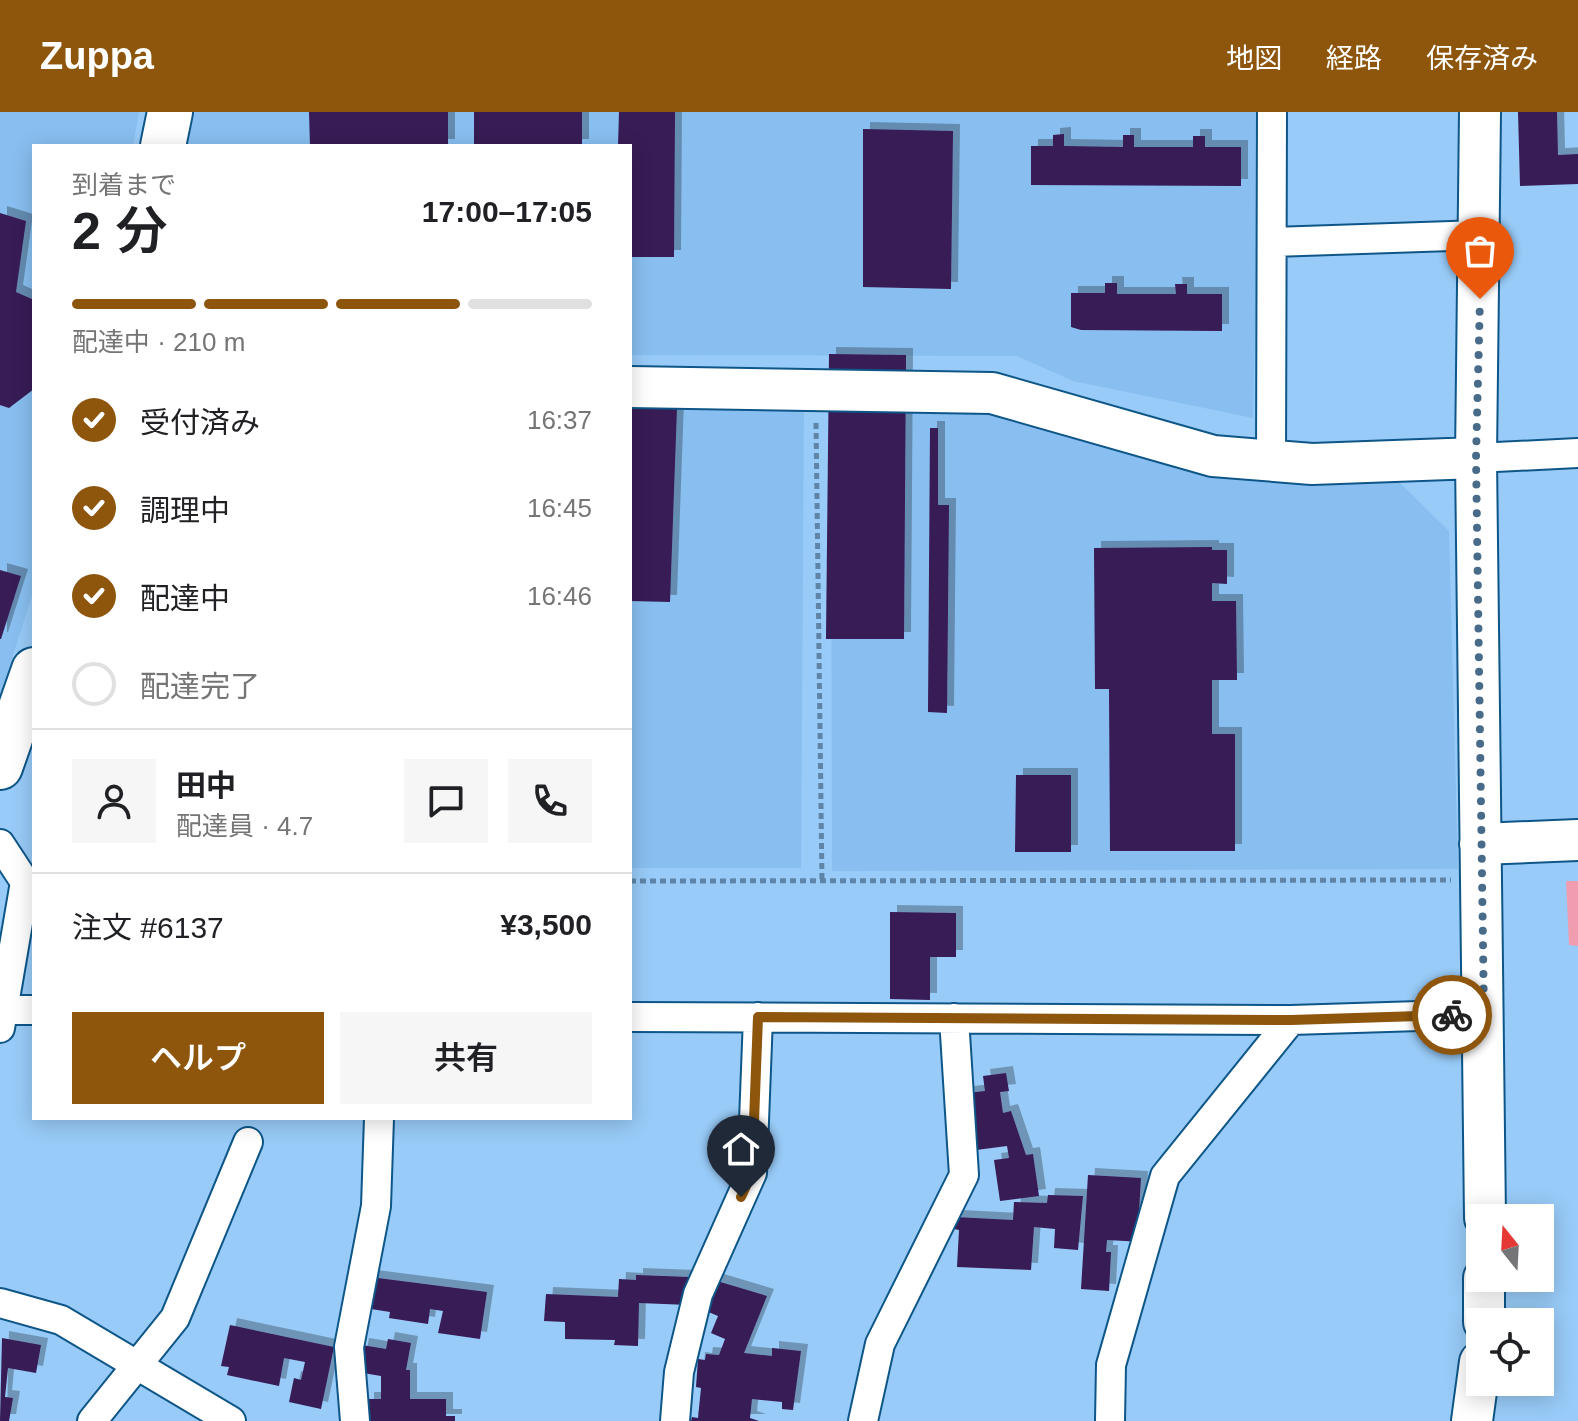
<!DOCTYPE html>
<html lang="ja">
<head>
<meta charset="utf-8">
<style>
  :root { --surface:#fff; --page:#f6f6f6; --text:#202124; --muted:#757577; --line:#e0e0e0; --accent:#8e560d }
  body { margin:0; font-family:Arial,"Noto Sans JP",sans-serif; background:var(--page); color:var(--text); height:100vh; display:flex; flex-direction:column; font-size:30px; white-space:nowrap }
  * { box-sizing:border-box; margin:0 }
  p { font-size:26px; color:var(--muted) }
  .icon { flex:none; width:44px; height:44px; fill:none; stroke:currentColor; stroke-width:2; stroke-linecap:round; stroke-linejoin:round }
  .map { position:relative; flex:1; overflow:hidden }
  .drawer { position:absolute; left:32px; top:32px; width:600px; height:976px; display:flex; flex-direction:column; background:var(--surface); border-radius:0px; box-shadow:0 4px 20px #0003 }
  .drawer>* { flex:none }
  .needle { width:52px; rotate:342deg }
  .tools { position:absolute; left:1466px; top:1092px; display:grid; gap:16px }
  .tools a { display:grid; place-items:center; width:88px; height:88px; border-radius:0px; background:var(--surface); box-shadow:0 4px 20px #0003; font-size:40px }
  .pin { position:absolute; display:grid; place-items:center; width:68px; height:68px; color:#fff; margin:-82px -34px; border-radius:50% 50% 50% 0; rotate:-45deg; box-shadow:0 0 8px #0007 }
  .pin .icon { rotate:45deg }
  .courier { position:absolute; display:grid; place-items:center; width:80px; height:80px; margin:-40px; border:6px solid #8e560d; border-radius:50%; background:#fff; color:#222; box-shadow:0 2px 10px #0007 }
  .head em { font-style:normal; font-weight:600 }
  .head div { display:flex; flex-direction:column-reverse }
  .head { display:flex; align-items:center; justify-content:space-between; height:136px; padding:0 40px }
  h1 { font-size:52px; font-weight:600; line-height:60px }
  .bar { display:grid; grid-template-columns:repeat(4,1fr); gap:12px 8px; align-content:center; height:96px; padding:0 40px }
  .bar i { height:10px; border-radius:6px; background:var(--line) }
  .bar .selected { background:var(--accent) }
  .bar p { grid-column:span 4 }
  .line { display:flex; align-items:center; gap:20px; padding:0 40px; border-top:2px solid var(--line) }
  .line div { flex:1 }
  .round { display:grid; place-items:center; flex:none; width:84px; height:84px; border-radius:0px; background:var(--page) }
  ol { padding:0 40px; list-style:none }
  li { display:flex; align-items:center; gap:24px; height:88px }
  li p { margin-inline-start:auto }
  li .icon { padding:8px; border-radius:50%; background:var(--accent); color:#fff; stroke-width:4 }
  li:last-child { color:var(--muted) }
  li i { width:44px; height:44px; border:4px solid var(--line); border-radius:50% }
  .primary-button { display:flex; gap:16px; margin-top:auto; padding:16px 40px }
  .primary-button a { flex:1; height:92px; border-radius:0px; background:var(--accent); color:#fff; font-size:32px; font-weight:600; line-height:92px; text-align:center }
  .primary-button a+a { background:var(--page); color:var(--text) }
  header { display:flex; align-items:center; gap:48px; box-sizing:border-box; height:112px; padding:0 40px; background:var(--accent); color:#fff }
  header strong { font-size:38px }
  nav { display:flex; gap:44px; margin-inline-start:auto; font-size:28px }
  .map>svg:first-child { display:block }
  .built { fill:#88bff0 }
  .green { fill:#f09daf }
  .building { fill:#391a55; filter:url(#shadow) }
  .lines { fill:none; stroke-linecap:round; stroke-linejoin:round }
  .street-casing { stroke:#0e5687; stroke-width:32 }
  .secondary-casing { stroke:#0e5687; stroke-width:44 }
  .primary-casing { stroke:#0e5687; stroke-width:48 }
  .path { stroke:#5e85a7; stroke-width:5; stroke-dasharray:6 4; stroke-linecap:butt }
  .street { stroke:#fff; stroke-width:28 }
  .secondary { stroke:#fff; stroke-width:40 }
  .primary { stroke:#fff; stroke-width:44 }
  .done { stroke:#476b89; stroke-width:8; stroke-dasharray:0 14.4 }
  .route { stroke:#8e560d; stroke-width:10 }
</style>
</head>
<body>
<header>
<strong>Zuppa</strong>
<nav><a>地図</a><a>経路</a><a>保存済み</a></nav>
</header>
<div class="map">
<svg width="1578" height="1309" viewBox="0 0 1578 1309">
  <defs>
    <filter id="shadow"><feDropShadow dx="7" dy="-7" stdDeviation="0" flood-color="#0004"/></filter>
  </defs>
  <rect width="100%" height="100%" fill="#98cbf8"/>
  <path class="built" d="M0,0H139L133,34H34V478L0,583Z
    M193,0H1260L1253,306L1073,269L1017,244L630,243V34H186Z
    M630,295H804L801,756H630Z
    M987,296L1238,367L1395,366L1449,419L1458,757L832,759L831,300Z"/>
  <path class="green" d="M1566,769H1578V834L1569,833Z"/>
  <path class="building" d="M309,0H448V34H310Z
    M474,0H582V34H474Z
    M619,0H675L674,145H630V34H618Z
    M1518,0H1557L1558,43L1578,42V72L1520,74Z
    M863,17L953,19L951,177L863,175Z
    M1064,22V34L1123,35V23H1134V35H1193V24H1205V35H1241V74L1031,73V34H1053V23Z
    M0,101L26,109L16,180L34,188V277L9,296L0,293Z
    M1105,171H1117V182H1176L1175,172H1187V182H1222V219L1081,218L1071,215V181H1105Z
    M829,242L906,243L904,527H826Z
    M630,294L677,296L670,490L630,489Z
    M930,316H938V393H949L947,601L928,600Z
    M1212,435V438H1227V472L1212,471V489H1236L1237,568H1212V622H1235V739H1110L1109,577H1095L1094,436Z
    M0,458L21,464L1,527H0Z
    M1016,663H1071V740H1015Z
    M890,800L956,801V845H930V888L890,887Z
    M1006,961L1009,979L1000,980L1003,1001L1011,999L1026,1043L1033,1042L1039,1084L1000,1089L994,1048L1009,1046L1007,1034L976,1038L967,981L985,979L983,964Z
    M1088,1063L1141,1066L1139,1100H1145L1143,1130L1107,1128L1106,1140H1111L1109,1179L1081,1177Z
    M1048,1083L1083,1084L1078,1138L1054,1136L1055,1117L1034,1115L1031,1158L957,1155L959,1118L954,1117L955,1105L1013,1108L1014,1090L1047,1091Z
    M636,1163L690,1165L689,1193L639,1191L638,1234L614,1233L615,1228L565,1227V1210L544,1209L546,1182L618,1185L619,1167L636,1168Z
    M370,1165L487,1180L480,1227L438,1221L443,1199L430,1197L428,1212L389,1206L390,1200L365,1196Z
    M717,1169L767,1184L744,1241L772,1244V1236L801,1239L793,1298L782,1297V1290L752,1287L750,1306L759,1309H691L692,1305L698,1306L701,1276L696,1275L698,1247L705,1248L706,1242L719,1243L725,1227L711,1221L718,1204L706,1199Z
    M230,1213L334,1235L321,1297L289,1290L294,1266L301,1268L305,1250L284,1246L279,1274L227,1263L229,1255L221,1254Z
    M2,1226L41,1233L36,1261L8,1256L5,1285L13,1286L9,1309H0Z
    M388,1227L411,1231L406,1258H410V1287H446V1304H455V1309H367V1287H381V1264L357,1260L362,1233L386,1237Z"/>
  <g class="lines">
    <defs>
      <path id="street" d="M1273,130L1481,123
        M1476,346L1578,341
        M1271,351L1272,0
        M0,732L25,770L0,916
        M3,898H34
        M630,905L1291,908L1484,902
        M0,1191L61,1208L231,1309
        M92,1309L175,1206L248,1030
        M355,1309L349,1235L376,1094L379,1006
        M675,1309L679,1260L698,1182L752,1061L758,905
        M863,1309L880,1232L964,1063L954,906
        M1110,1309L1111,1253L1165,1064L1291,908"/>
      <path id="secondary" d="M1480,0L1476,346L1485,1106
        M630,275L992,281L1213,344L1312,352L1476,346
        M1480,732L1578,728
        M1484,1210V1166
        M1472,1309L1480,1250"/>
      <path id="primary" d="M163,34L170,0
        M0,655L34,558"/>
    </defs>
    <use href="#street" class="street-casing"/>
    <use href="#secondary" class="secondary-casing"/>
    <use href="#primary" class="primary-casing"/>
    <path class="path" d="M816,311L822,770
      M630,769L1451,768"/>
    <use href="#street" class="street"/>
    <use href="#secondary" class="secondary"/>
    <use href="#primary" class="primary"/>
  </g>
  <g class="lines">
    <path class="done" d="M1452,903L1484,902L1476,346L1480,187"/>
    <path class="route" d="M741,1085L752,1061L758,905L1291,908L1452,903"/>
  </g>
</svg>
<div class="tools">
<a><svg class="needle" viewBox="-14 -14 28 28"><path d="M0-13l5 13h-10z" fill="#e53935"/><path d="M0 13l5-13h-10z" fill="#757577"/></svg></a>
<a><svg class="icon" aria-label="locate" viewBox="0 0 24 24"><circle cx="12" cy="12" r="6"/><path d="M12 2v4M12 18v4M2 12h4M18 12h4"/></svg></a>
</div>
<div class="pin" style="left:1480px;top:187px;background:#ea580c"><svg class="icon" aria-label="bag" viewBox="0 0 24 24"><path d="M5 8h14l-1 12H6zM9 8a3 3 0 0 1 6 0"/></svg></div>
<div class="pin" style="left:741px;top:1085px;background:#1f2937"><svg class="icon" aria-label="home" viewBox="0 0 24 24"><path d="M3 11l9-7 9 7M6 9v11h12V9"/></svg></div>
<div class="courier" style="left:1452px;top:903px"><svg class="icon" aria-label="bike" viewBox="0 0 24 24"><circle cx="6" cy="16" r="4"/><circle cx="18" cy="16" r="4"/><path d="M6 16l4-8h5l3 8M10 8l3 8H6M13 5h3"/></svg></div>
<section class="drawer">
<div class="head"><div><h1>2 分</h1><p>到着まで</p></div><em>17:00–17:05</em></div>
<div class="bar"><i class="selected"></i><i class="selected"></i><i class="selected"></i><i></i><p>配達中 · 210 m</p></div>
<ol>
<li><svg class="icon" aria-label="check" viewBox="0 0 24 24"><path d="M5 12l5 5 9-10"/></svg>受付済み<p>16:37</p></li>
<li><svg class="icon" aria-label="check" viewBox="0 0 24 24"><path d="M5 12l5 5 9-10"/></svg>調理中<p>16:45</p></li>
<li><svg class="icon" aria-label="check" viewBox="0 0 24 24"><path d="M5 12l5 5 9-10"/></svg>配達中<p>16:46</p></li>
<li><i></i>配達完了</li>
</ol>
<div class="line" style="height:144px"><a class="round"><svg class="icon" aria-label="person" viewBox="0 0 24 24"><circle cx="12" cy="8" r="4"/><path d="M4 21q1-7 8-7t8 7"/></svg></a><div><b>田中</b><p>配達員 · 4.7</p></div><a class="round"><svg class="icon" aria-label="chat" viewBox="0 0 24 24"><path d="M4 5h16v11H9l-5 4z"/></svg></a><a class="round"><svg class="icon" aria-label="phone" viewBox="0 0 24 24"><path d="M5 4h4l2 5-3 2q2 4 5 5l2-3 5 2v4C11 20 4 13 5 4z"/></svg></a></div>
<div class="line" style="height:104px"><div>注文 #6137</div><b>¥3,500</b></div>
<div class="primary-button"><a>ヘルプ</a><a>共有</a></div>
</section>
</div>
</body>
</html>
